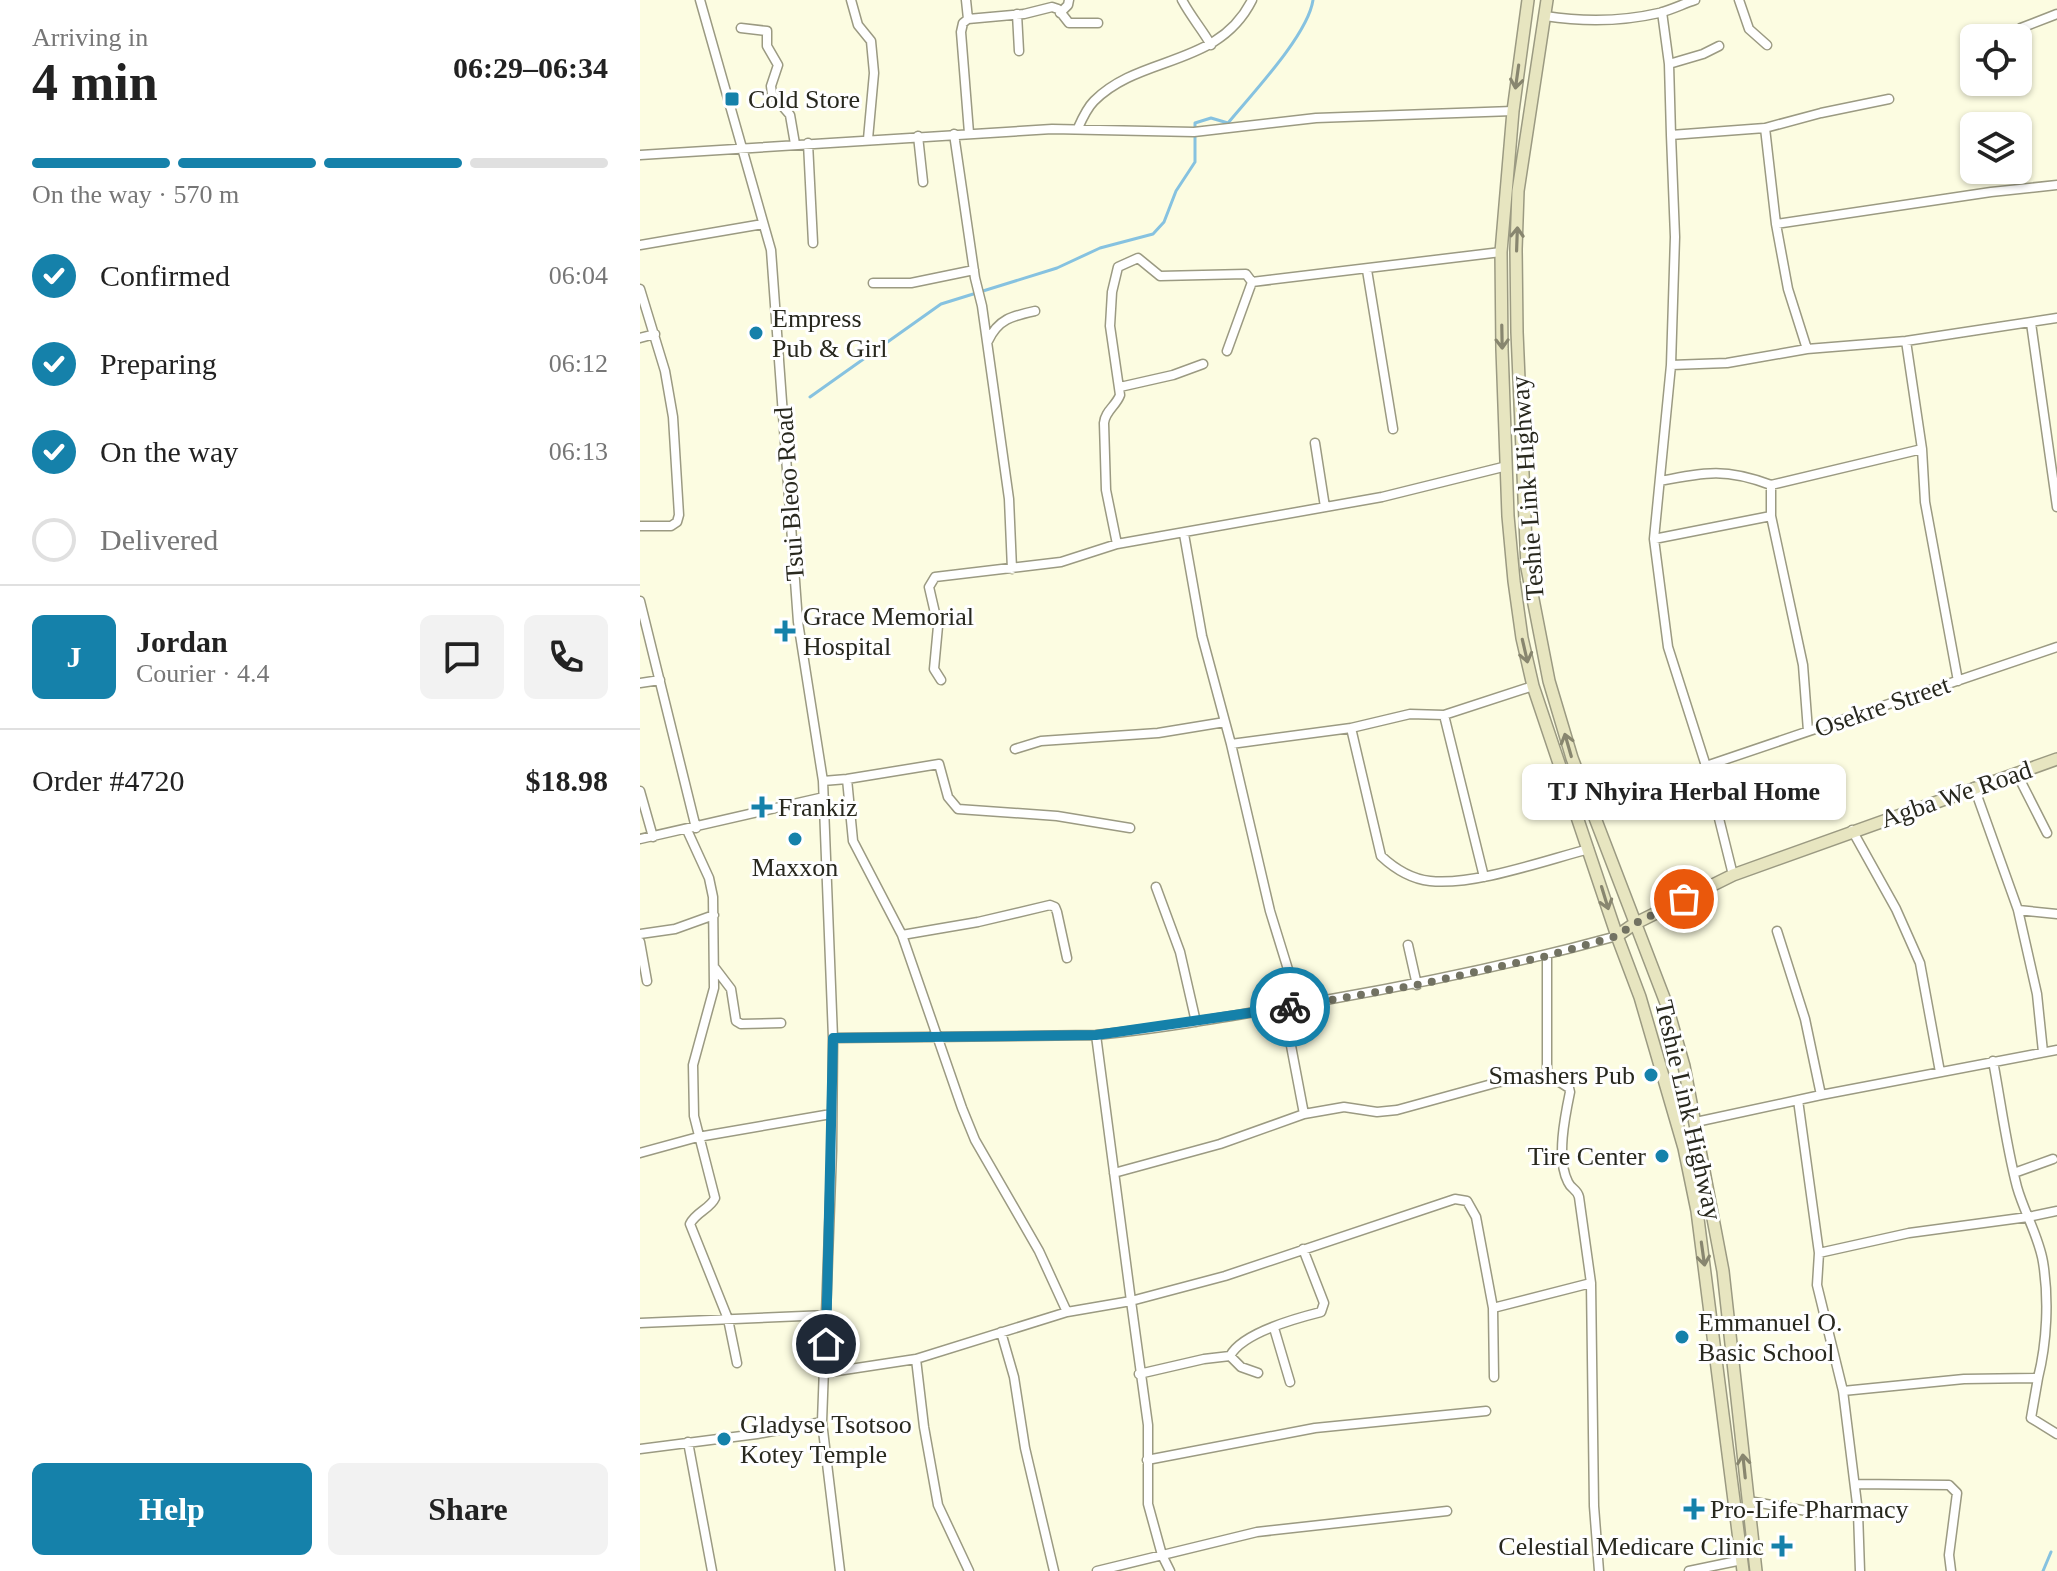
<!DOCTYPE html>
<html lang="en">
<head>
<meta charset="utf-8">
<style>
  :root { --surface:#fff; --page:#f2f2f2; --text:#222; --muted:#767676; --line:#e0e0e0; --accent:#1581aa }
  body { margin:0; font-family:Georgia,serif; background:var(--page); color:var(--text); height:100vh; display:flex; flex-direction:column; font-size:30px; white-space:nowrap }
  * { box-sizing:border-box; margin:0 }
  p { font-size:26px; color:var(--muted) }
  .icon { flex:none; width:44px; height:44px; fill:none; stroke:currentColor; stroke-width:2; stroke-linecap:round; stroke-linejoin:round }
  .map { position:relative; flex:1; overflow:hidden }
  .details { display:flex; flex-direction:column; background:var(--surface); width:640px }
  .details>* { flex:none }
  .buttons { position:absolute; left:1320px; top:24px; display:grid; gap:16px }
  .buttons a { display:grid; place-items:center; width:72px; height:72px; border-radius:12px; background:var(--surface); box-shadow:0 2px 6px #0004; font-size:40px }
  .pin { position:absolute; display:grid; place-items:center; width:68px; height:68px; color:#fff; margin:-34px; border:4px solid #fff; border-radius:50%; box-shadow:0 2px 8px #0007 }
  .courier { position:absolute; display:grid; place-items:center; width:80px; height:80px; margin:-40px; border:6px solid #1581aa; border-radius:50%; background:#fff; color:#222; box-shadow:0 2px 10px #0007 }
  .bubble { position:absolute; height:56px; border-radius:12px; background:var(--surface); box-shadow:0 2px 6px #0004; font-size:26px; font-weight:600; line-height:56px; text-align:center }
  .head em { font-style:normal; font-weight:600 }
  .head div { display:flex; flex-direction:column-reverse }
  .head { display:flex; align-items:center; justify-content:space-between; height:136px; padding:0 32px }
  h1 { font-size:52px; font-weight:600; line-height:60px }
  .bar { display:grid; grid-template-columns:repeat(4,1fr); gap:12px 8px; align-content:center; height:96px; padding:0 32px }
  .bar i { height:10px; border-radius:6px; background:var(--line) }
  .bar .on { background:var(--accent) }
  .bar p { grid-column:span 4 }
  .line { display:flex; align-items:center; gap:20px; padding:0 32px; border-top:2px solid var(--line) }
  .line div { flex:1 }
  .round { display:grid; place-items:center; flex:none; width:84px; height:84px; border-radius:12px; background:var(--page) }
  ol { padding:0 32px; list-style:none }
  li { display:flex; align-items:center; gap:24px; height:88px }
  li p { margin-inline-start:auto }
  li .icon { padding:8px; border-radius:50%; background:var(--accent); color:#fff; stroke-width:4 }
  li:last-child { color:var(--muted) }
  li i { width:44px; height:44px; border:4px solid var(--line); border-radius:50% }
  .primary-button { display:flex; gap:16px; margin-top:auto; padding:16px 32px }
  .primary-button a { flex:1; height:92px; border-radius:12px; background:var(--accent); color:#fff; font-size:32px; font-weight:600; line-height:92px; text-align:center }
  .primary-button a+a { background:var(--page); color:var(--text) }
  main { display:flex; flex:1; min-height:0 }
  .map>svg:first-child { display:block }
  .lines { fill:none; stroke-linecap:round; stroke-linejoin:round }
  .stream { stroke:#86c2e0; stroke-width:3 }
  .street-casing { stroke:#9b9a82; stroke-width:11 }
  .secondary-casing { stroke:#9b9a82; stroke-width:14 }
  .street { stroke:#fff; stroke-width:8 }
  .secondary { stroke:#e7e5c0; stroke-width:11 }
  .oneway { stroke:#88866f }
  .done { stroke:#727262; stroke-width:8; stroke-dasharray:0 14.4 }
  .route { stroke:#1581aa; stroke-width:10 }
  .poi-dot { fill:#1581aa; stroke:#fff; stroke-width:3 }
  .labels { text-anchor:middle; stroke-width:6; stroke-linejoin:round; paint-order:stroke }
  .poi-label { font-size:26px; fill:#28281e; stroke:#fff; text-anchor:start }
  .street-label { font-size:26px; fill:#28281e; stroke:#fff }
</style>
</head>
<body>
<main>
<section class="details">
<div class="head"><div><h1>4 min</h1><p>Arriving in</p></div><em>06:29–06:34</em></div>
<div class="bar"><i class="on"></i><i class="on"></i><i class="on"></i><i></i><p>On the way · 570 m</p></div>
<ol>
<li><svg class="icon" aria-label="check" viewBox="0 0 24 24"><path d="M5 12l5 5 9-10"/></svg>Confirmed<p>06:04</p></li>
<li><svg class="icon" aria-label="check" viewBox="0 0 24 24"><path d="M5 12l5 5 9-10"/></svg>Preparing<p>06:12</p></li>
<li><svg class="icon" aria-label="check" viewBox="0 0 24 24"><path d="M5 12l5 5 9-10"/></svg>On the way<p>06:13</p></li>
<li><i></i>Delivered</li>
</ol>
<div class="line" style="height:144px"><b class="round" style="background:var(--accent);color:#fff">J</b><div><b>Jordan</b><p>Courier · 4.4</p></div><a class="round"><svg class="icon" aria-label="chat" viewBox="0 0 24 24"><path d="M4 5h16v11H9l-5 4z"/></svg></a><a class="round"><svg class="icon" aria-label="phone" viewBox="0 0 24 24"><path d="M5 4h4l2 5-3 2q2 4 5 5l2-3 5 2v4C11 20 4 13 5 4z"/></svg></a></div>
<div class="line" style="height:104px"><div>Order #4720</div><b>$18.98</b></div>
<div class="primary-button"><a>Help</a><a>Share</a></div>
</section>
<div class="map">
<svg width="1417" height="1571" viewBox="0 0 1417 1571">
  <rect width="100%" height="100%" fill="#fcfce1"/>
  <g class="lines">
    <path class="stream" d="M170,397L301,304L417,268L460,248L513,234L524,222L536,191L555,162V123L571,118L588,123C611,95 668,35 673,0
      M1403,1571L1411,1552"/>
    <defs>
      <path id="street" d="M60,0L131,250L158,622L183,781L193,1038L192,1150L182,1422L200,1571
        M211,0L218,25L231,41L234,73L228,139
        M326,0L328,19L323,23L321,32L329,133
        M542,0C551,17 562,29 571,45
        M1099,0L1109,29L1127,45
        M1022,12L1029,64L1031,135L1125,128L1136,224L1148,289L1167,349
        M420,13L428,5L429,0
        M377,14L379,51
        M905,16C944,22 980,22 1019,13C1031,10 1043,4 1055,0
        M328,19L384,14L412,7L418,9L429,23H458
        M101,28L127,31V46L138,65L131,86L132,94L150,115L155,144
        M1372,38L1381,28L1417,14
        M1029,64L1063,54L1079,46
        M438,128C442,119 447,108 454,101C501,54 578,68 612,0
        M1125,128L1181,113L1249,99
        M314,134L335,278L342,306L369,499L372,569
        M1031,135L1035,237L1031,365
        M278,136L283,182
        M168,143L173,243
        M0,155L412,129L554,132L676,118L873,111
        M1136,224L1351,192L1417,185
        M0,245L123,224
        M727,270L753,429
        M233,283H271L334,270
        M0,289L25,371L33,417L39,515L37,522L31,526H0
        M1391,323L1417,507
        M0,338L15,334
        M348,341C358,319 372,316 395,311
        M1266,341L1282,449L1285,502L1318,681
        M587,351L612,282
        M480,387L533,375L563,364
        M675,443L685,507
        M1020,481C1066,472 1086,468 1131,485
        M544,534L562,636L591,744L630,911L659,1005
        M1014,539L1131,516
        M477,544L466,490L464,423C465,411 476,406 480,395L470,326L472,292L478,267L498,258L520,276L606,274L612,282L861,252
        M0,601L56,828
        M301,680L294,669L298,626L289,587L295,577L421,562L477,544L742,497L867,466
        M0,683L20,680
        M804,715L844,877
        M711,728L770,714L804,715L893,686
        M1168,731L1163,665L1131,516V485L1282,449
        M591,744L711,728L741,856C755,869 771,879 790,881C834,886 906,860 949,849
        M375,749L401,741L518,733L585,722
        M1066,766L1417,647
        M1377,774L1407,833
        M207,779L213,841L262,935L322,1108L335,1140L399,1251L427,1312L491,1301L456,1035
        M183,781L207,779L299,764L308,797L318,809L417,816L490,828
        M1334,787L1378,910L1397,994L1403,1052
        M0,791L13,837
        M47,830L69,878L73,897L74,988L53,1065L54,1116L75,1198C70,1209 56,1212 50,1224L88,1319L97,1363
        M1212,830L1256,909L1280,963L1300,1072
        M0,839L184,797
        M1093,875L1066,766L1028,647L1014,539L1031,365L1087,363L1167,349L1266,341L1417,318
        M516,887L540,952L556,1022
        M1378,910L1417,914
        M1137,931L1165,1019L1181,1095
        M0,934L35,929L74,915
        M262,935L338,922L410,905L415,907L417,912L427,958
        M0,942L7,981
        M768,945L777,985
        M907,956V1074L929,1088L930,1092C925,1116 916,1159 928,1182C931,1189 937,1189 939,1197L951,1283L954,1506L959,1571
        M75,968L91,989L96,1021L101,1024L141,1023
        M644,1009L664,1114L704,1107L737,1112L757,1110L859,1082L907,1074
        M193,1038L456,1035C535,1027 613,1012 691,999C788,982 882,962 977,936
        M1158,1100L1179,1253L1177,1285L1203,1391L1324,1379L1398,1378C1407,1342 1409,1299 1403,1262C1399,1237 1384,1212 1377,1187C1366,1145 1361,1103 1353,1061
        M1056,1122L1181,1095L1417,1050
        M0,1153L58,1137L191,1114
        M474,1173L580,1144L664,1114
        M1374,1173L1413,1159
        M1179,1253L1269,1233L1388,1217L1417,1211
        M853,1308L951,1283
        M0,1323L187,1315
        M634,1328L650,1382
        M361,1332L374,1377L385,1448L414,1571
        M590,1356C602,1333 657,1318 681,1312L684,1303L663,1249
        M276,1359L284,1427L298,1505L329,1571
        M184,1373L276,1359L427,1312
        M499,1374L564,1359L590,1356L601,1367L618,1373
        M1398,1378L1391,1418L1417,1434
        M1203,1391L1218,1512L1220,1571
        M48,1442L72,1571
        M0,1449L117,1434L182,1422
        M507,1460L675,1428L846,1411
        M1215,1484L1309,1485L1317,1493L1309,1555L1311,1571
        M1108,1501L1173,1512H1218
        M457,1571L617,1532L807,1511
        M530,1571L522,1555L508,1504V1425L491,1301L585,1276L815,1199L827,1201L836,1217L853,1308L854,1377
        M1049,1571L1102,1560"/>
      <path id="secondary" d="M888,0L873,111L861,252L862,349L868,516L874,581L882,638L893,686L977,936L1000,997L1044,1148L1057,1211L1103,1571
        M907,0L878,191L876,249L877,332L887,568L909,681L932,758L1026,1003L1044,1066L1083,1271L1116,1571
        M977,936L994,924L1093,875L1417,759"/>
    </defs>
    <use href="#street" class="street-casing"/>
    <use href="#secondary" class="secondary-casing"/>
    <use href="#street" class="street"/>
    <use href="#secondary" class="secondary"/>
  </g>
  <defs><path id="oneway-shaft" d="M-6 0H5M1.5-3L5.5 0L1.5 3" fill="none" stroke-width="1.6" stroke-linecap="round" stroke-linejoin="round" transform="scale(2)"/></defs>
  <g class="oneway">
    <use href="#oneway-shaft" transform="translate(877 77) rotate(98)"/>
    <use href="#oneway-shaft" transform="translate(877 239) rotate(-88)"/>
    <use href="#oneway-shaft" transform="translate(862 337) rotate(89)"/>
    <use href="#oneway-shaft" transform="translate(885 651) rotate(77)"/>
    <use href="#oneway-shaft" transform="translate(928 745) rotate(-106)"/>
    <use href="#oneway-shaft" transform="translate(965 898) rotate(73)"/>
    <use href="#oneway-shaft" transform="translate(1063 1254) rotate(82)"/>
    <use href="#oneway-shaft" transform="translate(1104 1466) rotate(-96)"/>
  </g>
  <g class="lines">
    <path class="done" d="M650,1007L777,985L907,956L977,936L994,924L1044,899"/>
    <path class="route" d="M186,1344L193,1038L456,1035L650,1007"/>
  </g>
  <g class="poi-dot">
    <rect x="84" y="91" width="16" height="16" rx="4"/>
    <circle cx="116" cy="333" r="8"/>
    <path d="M141 619h8v8h8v8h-8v8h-8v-8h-8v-8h8z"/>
    <path d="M118 795h8v8h8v8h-8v8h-8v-8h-8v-8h8z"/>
    <circle cx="155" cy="839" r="8"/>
    <circle cx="1011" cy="1075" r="8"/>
    <circle cx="1022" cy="1156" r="8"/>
    <circle cx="1042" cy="1337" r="8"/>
    <circle cx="84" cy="1439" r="8"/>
    <path d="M1050 1497h8v8h8v8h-8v8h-8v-8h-8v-8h8z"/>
    <path d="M1138 1534h8v8h8v8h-8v8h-8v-8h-8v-8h8z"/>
  </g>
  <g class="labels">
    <g class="poi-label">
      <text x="108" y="108">Cold Store</text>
      <text x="132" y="327">Empress<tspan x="132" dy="30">Pub &amp; Girl</tspan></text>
      <text x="163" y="625">Grace Memorial<tspan x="163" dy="30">Hospital</tspan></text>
      <text x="138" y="816">Frankiz</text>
      <text x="155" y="876" text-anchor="middle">Maxxon</text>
      <text x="995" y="1084" text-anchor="end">Smashers Pub</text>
      <text x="1006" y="1165" text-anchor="end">Tire Center</text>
      <text x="1058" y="1331">Emmanuel O.<tspan x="1058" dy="30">Basic School</tspan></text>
      <text x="100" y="1433">Gladyse Tsotsoo<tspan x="100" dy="30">Kotey Temple</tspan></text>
      <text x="1070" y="1518">Pro-Life Pharmacy</text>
      <text x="1124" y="1555" text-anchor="end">Celestial Medicare Clinic</text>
    </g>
    <g class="street-label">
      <text transform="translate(887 488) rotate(-94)" y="9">Teshie Link Highway</text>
      <text transform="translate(149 494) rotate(-94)" y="9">Tsui Bleoo Road</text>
      <text transform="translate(1242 706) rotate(-19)" y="9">Osekre Street</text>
      <text transform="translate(1316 794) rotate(-19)" y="9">Agba We Road</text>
      <text transform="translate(1049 1110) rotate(77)" y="9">Teshie Link Highway</text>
    </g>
  </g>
</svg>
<div class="buttons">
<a><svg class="icon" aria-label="locate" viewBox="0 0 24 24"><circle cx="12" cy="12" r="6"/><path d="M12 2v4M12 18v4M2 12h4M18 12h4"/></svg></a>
<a><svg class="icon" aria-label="layers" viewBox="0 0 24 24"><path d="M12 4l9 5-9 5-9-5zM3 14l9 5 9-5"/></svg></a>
</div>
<div class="pin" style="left:1044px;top:899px;background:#ea580c"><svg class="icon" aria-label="bag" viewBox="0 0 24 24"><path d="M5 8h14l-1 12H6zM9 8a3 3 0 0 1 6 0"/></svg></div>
<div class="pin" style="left:186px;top:1344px;background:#1f2937"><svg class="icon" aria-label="home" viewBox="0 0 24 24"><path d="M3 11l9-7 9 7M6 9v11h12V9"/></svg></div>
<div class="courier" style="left:650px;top:1007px"><svg class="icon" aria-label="bike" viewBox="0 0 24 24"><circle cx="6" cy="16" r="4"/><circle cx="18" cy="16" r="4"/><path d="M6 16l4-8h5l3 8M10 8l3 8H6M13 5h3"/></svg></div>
<div class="bubble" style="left:882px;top:764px;width:324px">TJ Nhyira Herbal Home</div>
</div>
</main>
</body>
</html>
